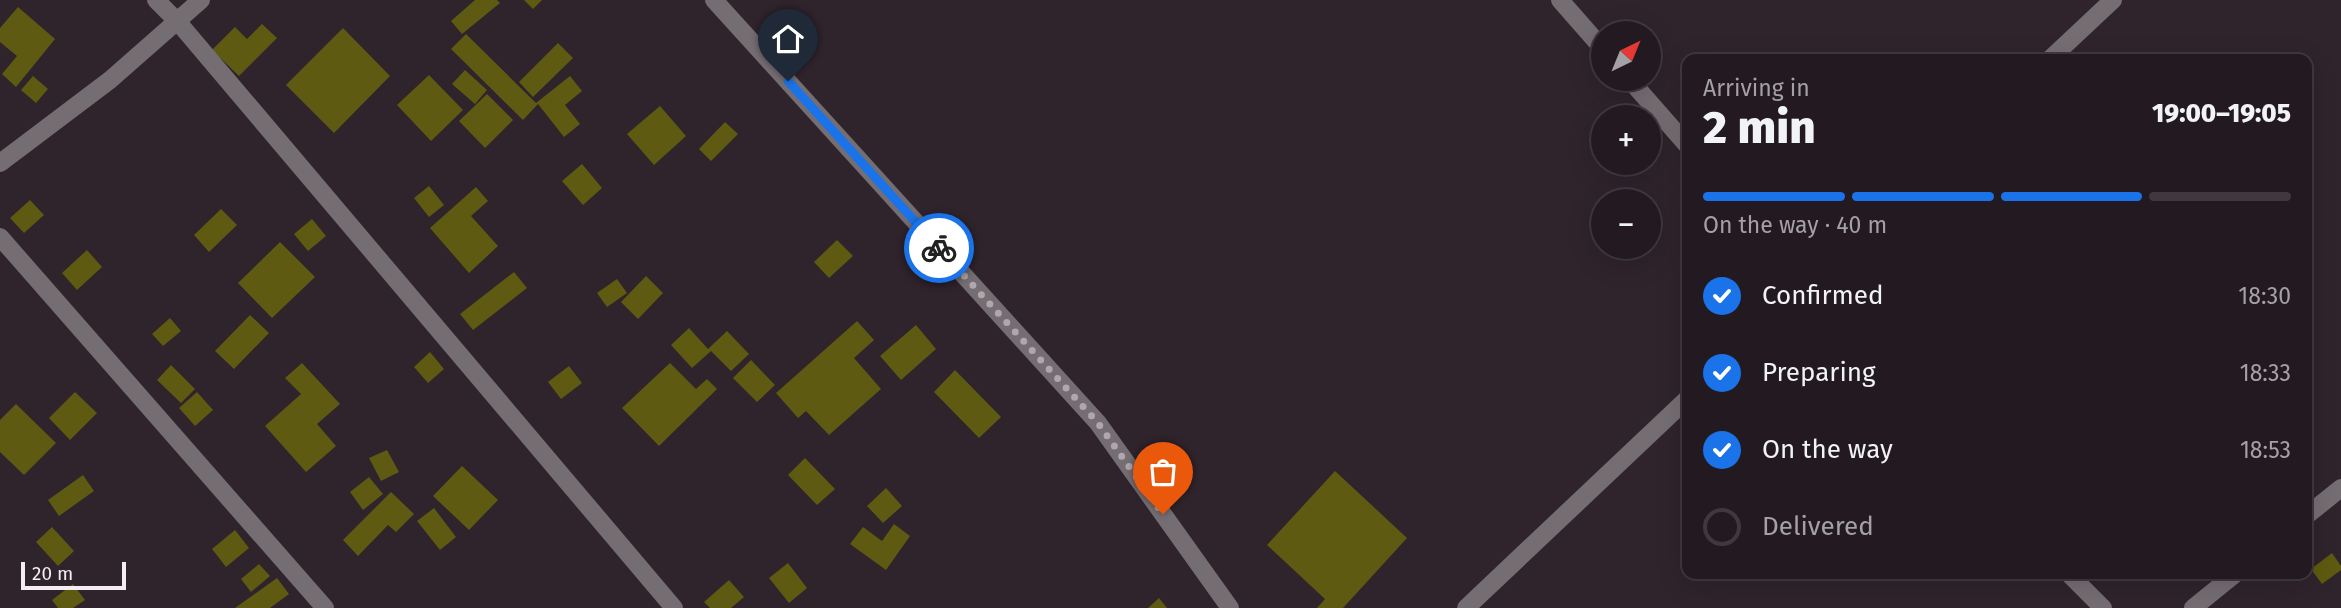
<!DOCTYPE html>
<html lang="en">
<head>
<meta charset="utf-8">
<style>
  :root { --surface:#231a21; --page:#2f272e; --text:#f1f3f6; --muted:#a3a1a5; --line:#40383f; --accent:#1a73e8 }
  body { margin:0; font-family:"Fira Sans",sans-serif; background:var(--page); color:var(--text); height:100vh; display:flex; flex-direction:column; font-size:26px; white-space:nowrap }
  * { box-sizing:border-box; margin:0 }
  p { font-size:23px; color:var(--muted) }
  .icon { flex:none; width:38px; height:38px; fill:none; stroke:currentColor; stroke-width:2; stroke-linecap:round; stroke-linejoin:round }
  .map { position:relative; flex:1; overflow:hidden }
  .sheet { position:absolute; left:1682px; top:54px; width:630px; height:525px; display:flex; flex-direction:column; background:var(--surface); border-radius:14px; box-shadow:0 7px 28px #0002,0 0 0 2px var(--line) }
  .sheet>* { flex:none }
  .needle { width:46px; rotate:43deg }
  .tools { position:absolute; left:1591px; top:21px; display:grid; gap:14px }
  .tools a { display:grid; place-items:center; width:70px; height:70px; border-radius:50%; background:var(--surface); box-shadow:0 7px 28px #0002,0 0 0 2px var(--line); font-size:35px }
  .scale { position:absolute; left:21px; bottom:18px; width:105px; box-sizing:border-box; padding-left:7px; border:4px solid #f6edf4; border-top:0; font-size:19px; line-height:24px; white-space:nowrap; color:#f6edf4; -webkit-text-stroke:5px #2f232c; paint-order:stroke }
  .pin { position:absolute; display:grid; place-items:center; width:60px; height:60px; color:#fff; margin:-72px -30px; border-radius:50% 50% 50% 0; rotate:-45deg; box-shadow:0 0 7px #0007 }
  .pin .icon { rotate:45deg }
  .courier { position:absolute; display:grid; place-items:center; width:70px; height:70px; margin:-35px; border:5px solid #1a73e8; border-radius:50%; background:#fff; color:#222; box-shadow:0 2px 9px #0007 }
  .head em { font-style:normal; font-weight:800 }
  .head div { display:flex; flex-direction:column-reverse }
  .head { display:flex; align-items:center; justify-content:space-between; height:119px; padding:0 21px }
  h1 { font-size:46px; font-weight:800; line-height:52px }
  .bar { display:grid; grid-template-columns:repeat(4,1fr); gap:10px 7px; align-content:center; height:84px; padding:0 21px }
  .bar i { height:9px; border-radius:5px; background:var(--line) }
  .bar .selected { background:var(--accent) }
  .bar p { grid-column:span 4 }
  ol { padding:0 21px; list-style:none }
  li { display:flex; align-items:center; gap:21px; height:77px }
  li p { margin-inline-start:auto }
  li .icon { padding:7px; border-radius:50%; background:var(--accent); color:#fff; stroke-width:4 }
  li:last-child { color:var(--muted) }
  li i { width:38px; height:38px; border:4px solid var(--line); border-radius:50% }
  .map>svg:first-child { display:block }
  .building { fill:#5e5a11 }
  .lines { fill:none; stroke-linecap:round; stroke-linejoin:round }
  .street { stroke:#746d72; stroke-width:18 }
  .done { stroke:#b0a6ae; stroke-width:7; stroke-dasharray:0 12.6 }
  .route { stroke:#1a73e8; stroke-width:9 }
</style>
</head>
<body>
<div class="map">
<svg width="2341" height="608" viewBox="0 0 2341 608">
  <rect width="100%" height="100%" fill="#2f232c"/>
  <path class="building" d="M475,0H497L500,3L462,34L451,21Z
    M524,0H542L533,9Z
    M18,7L55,39L16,87L2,74L17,56L0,42V28Z
    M262,24L277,38L239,76L212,50L235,27L247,39Z
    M343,28L390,76L334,133L286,85Z
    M466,34L536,103L570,76L582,91L565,105L580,124L564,137L538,104L523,120L451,49Z
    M558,43L573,58L533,97L519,82Z
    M465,70L487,90L475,104L452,84Z
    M429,75L463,110L431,141L397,105Z
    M33,76L48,89L36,103L21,90Z
    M487,94L513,120L485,148L459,121Z
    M660,106L686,136L654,165L627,134Z
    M725,122L738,134L711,161L699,149Z
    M582,164L602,188L583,205L562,181Z
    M429,186L444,205L429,217L414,198Z
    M476,187L488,201L471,216L498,246L469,273L430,228Z
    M30,200L44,215L24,233L10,218Z
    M221,209L237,225L209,252L194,235Z
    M312,219L326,236L308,251L294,234Z
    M837,240L853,256L829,278L814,262Z
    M280,242L315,277L272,318L238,283Z
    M87,250L102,267L77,290L62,273Z
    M514,272L527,288L473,330L460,314Z
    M646,276L663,293L638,319L621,302Z
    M617,279L627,293L607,307L597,293Z
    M250,315L269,333L234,369L215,351Z
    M170,318L181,331L163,346L152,334Z
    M857,321L874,340L854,358L881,389L829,435L806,411L798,418L776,393Z
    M916,325L936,349L901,380L880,356Z
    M689,328L708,349L727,331L749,354L731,371L711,351L692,368L671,345Z
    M430,352L444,369L428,383L414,367Z
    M751,360L775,385L757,402L733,378Z
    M302,363L340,404L317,424L336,446L306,472L265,426L301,394L285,378Z
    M670,363L696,389L707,379L717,389L659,446L622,408Z
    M171,365L195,389L181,403L157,380Z
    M569,366L582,383L561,399L548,382Z
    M955,370L1001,417L979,438L934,392Z
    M75,392L97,413L70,440L49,418Z
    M197,392L213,410L195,426L179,408Z
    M16,404L56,443L24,475L0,452V420Z
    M387,450L399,472L381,481L369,458Z
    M805,458L835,489L817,505L788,475Z
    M462,466L498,500L469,530L433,496Z
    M1335,471L1407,538L1343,608H1317L1325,599L1267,545Z
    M83,475L94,491L59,516L48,500Z
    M369,477L383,494L363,510L350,492Z
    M886,488L902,506L883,523L867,506Z
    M391,492L414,514L396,532L388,525L358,556L343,540Z
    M434,508L456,537L440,550L417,521Z
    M894,524L910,536L886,570L850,544L863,527L882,541Z
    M52,527L74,551L58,566L36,542Z
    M235,530L249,548L226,567L212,549Z
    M2332,553L2341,566V570L2322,584L2311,569Z
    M788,563L807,588L789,603L769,578Z
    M259,564L270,576L251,592L241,579Z
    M277,578L289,594L270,608H235Z
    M729,580L744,597L731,608H710L704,602Z
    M73,584L85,600L73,608H58L52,600Z
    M1159,598L1167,608H1148Z"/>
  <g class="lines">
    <path class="street" d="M156,0L178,22L674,608
      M714,0L1098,423L1230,608
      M1560,0L1603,49
      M2049,60L2113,0
      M1629,79L1687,145
      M0,163L110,80L201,0
      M0,237L325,608
      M2306,516L2341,488
      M2069,574L2103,608
      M1466,608L1687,399
      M2193,608L2235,574"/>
  </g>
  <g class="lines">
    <path class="done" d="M939,248L1098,423L1163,514"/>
    <path class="route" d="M788,81L939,248"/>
  </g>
</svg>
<div class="tools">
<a><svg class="needle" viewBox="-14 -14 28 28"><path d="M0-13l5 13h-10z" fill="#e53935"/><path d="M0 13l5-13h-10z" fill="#a3a1a5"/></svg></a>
<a>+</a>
<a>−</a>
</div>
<div class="scale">20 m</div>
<div class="pin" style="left:1163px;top:514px;background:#ea580c"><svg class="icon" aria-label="bag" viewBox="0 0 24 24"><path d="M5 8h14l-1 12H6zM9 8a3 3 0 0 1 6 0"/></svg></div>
<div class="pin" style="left:788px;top:81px;background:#1f2937"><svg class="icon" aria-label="home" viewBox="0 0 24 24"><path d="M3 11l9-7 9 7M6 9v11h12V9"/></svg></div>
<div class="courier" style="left:939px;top:248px"><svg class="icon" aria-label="bike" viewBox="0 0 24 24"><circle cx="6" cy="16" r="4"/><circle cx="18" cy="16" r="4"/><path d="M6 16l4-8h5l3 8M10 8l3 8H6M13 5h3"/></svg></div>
<section class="sheet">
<div class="head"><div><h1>2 min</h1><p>Arriving in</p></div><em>19:00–19:05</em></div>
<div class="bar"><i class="selected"></i><i class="selected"></i><i class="selected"></i><i></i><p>On the way · 40 m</p></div>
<ol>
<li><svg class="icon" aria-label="check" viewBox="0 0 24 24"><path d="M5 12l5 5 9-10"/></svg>Confirmed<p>18:30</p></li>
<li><svg class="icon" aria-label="check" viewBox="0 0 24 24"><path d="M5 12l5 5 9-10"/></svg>Preparing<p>18:33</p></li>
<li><svg class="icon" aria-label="check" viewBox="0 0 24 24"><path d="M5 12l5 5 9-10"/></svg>On the way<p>18:53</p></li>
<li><i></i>Delivered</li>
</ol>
</section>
</div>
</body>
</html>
